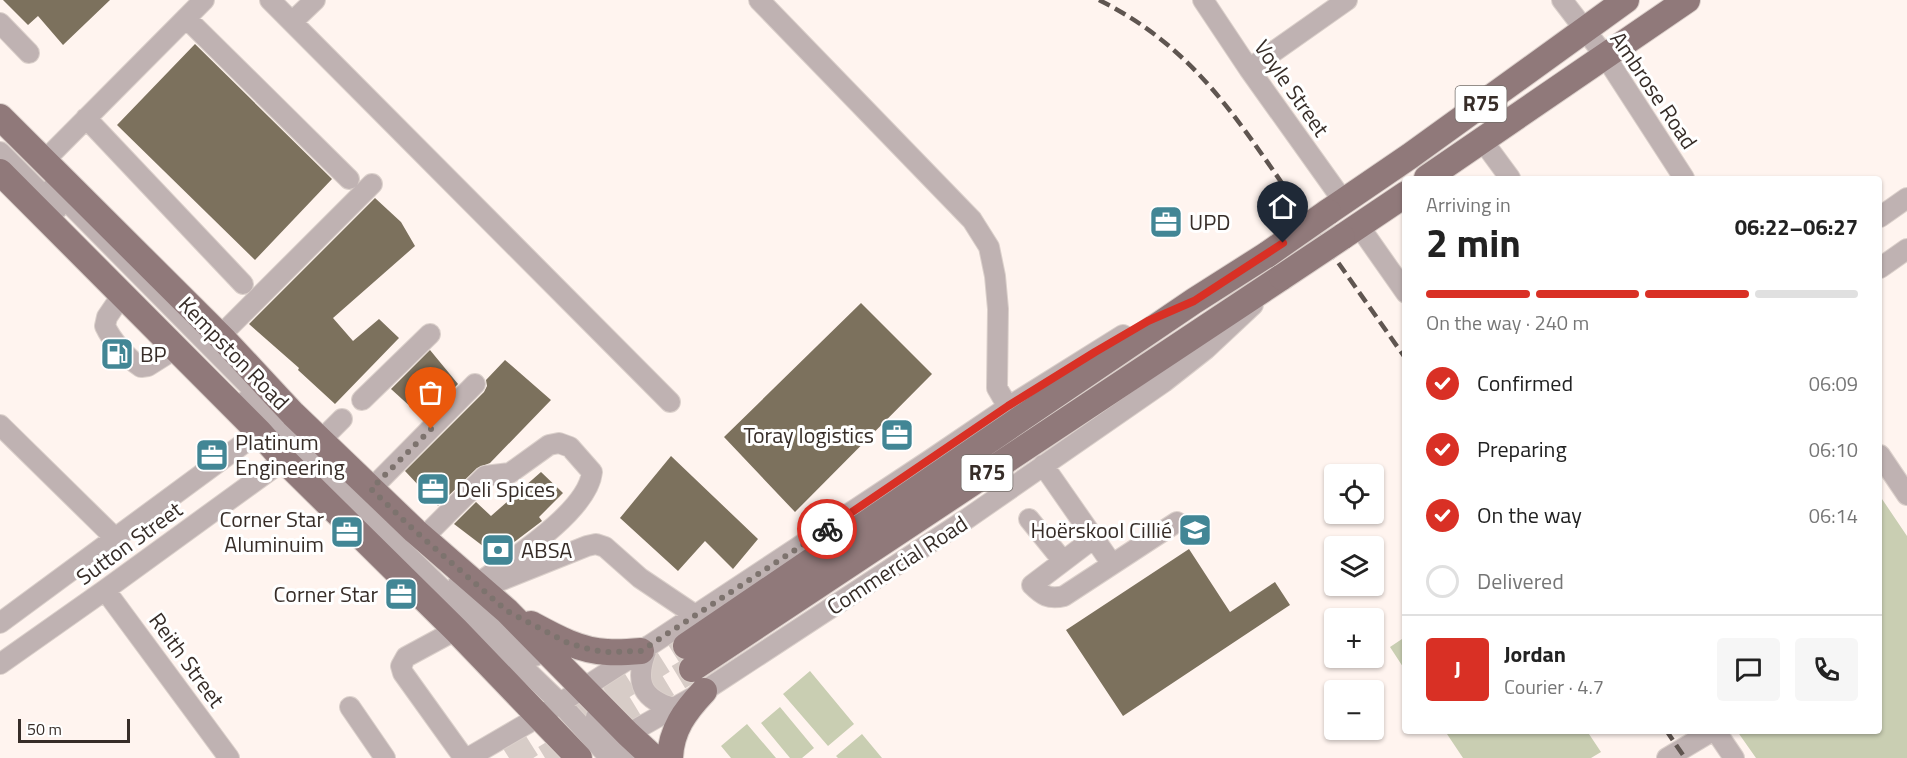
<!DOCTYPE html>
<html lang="en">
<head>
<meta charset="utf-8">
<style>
  :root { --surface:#fff; --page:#f6f6f6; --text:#222; --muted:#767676; --line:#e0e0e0; --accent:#d93025 }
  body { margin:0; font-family:"Titillium Web",sans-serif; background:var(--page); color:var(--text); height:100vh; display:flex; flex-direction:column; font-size:22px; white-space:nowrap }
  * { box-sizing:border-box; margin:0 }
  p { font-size:20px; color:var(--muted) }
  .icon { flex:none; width:33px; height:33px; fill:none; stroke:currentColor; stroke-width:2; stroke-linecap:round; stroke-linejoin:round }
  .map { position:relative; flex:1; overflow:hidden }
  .details { position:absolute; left:1402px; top:176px; width:480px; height:558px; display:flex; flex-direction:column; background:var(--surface); border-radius:6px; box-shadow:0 2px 4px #0004 }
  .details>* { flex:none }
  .buttons { position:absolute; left:1324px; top:464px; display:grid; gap:12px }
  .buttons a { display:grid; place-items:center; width:60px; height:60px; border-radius:6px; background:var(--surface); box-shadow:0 2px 4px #0004; font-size:30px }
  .scale { position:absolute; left:18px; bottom:15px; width:112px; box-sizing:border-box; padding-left:6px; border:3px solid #372d28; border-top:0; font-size:16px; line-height:21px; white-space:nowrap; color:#372d28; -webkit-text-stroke:4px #fff; paint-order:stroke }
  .pin { position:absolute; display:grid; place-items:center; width:51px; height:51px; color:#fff; margin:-62px -26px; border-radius:50% 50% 50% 0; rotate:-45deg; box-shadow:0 0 6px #0007 }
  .pin .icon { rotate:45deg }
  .courier { position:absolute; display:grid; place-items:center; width:60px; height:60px; margin:-30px; border:4px solid #d93025; border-radius:50%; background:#fff; color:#222; box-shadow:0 2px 8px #0007 }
  .head em { font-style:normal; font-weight:700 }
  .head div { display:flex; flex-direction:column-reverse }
  .head { display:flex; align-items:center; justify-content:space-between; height:102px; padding:0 24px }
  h1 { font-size:39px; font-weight:700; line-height:45px }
  .bar { display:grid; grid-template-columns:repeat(4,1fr); gap:9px 6px; align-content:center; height:72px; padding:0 24px }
  .bar i { height:8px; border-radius:4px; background:var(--line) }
  .bar .current { background:var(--accent) }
  .bar p { grid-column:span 4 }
  .line { display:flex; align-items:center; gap:15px; padding:0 24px; border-top:2px solid var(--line) }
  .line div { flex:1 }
  .round { display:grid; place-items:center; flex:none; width:63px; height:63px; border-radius:6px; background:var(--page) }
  ol { padding:0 24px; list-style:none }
  li { display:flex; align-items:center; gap:18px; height:66px }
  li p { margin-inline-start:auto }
  li .icon { padding:6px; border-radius:50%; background:var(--accent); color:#fff; stroke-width:4 }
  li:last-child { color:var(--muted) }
  li i { width:33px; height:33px; border:3px solid var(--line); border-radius:50% }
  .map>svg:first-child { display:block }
  .green { fill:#c9ceb2 }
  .building { fill:#7c715d }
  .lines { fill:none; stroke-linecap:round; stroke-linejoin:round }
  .major-tunnel { stroke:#d7ccc7; stroke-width:26; stroke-dasharray:26 13; stroke-linecap:butt }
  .minor-casing { stroke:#dbd0cb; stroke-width:22 }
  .major-casing { stroke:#dbd0cb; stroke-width:28 }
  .minor { stroke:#bfb2b2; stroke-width:20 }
  .major { stroke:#90797a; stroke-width:26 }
  .rail { stroke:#5f5550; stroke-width:4.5; stroke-dasharray:12 6; stroke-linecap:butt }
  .major-bridge-casing { stroke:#dbd0cb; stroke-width:28; stroke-linecap:butt }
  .major-bridge { stroke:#90797a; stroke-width:26 }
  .done { stroke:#7d736e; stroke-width:6; stroke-dasharray:0 10.8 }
  .route { stroke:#d93025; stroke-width:8 }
  .labels { text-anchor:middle; stroke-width:6; stroke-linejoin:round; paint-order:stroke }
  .shield { fill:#fff; stroke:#736c68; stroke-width:1.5 }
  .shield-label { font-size:21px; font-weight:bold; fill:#372d28 }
  .street-label { font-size:22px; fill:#372d28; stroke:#fff }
  .poi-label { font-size:22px; fill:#372d28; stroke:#fff; text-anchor:start }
</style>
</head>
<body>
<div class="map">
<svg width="1907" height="758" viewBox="0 0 1907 758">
  <rect width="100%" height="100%" fill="#fff4ef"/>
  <path class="green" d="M1880,496L1907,536V758H1756L1737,731L1880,730Z
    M1405,637V670L1390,647Z
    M810,671L854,724L828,746L783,694Z
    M780,707L814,748L802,758H790L761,723Z
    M747,724L776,758H731L721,746Z
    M1445,731H1587L1601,752L1591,758H1463Z
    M862,734L882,758H838L836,756Z"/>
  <path class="building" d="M3,0H110L63,45L38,16L28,25Z
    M195,44L332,179L255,260L117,125Z
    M375,198L401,222L415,246L333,318L353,341L379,319L399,338L335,404L298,370L299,368L249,324Z
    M861,303L932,374L795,512L724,437Z
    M430,350L458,384L424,419L391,389Z
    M505,360L551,400L490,463L477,468L438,506L405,471L484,392L487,386L486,380Z
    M671,456L758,539L733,569L705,541L678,571L620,518Z
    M541,472L563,493L539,517L542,521L496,556L454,524L476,502L491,516Z
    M1189,549L1230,612L1275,582L1290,605L1123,716L1066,630Z"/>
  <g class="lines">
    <path class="major-tunnel" d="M509,758L686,646
      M545,758L692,669"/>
    <defs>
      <path id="minor" d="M270,0L670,402
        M759,0L972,220L989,247L995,276L998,309L997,388L1008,407
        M1203,0L1249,69L1344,202
        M1562,0L1605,56L1684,178
        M186,18L349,179
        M292,22L315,0
        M0,23L29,53
        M1249,69L1347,0
        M86,118L243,284
        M1482,140L1510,178
        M0,152L57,209
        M44,161L204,0
        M53,187L268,405
        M1880,217L1907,198
        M1359,226L1406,293
        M1880,268L1907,249
        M122,295L107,317L105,326C112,341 127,358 141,367L148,366L175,349
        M220,336L372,184
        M247,400L560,703L610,758
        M362,400L430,334
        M0,425L115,538
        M321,440L342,419
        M1880,455L1907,495
        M1043,465L1112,564
        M371,489L475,384
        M1029,519L1063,561
        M423,538L485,476L510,473L549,445L559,443L570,447L592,472C588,512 509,561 477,584
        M1094,538L1032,585C1042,595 1049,600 1064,596L1177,522
        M458,584L535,656
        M487,586L587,546L596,544L605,547L640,578L695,615
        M105,590L229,758
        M0,623L259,432
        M456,630L406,657L401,666L403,673L464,758
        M648,646C635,678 638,698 673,708
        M0,664L105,590L284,460
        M350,707L385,758
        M596,717L634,758
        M1715,730L1734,758
        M617,740L704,691L968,518L1164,382L1206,349L1253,305
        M468,758L540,716L641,651L930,460L1008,407L1123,335
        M1667,758L1714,730"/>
      <path id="major" d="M0,117L225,341L293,414L415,531L507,611L628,734L654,758
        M0,172L259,432L284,460L456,630L579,758
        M1427,178L1687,0
        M1328,212L1410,156L1626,0
        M1342,237L1406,194
        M531,624C555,637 580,651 607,652C618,653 630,652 641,651
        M686,646L1194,301L1268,254
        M692,669L1282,277
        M670,758C671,730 685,711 704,691"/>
    </defs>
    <use href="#minor" class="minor-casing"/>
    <use href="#major" class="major-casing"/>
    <use href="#minor" class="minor"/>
    <use href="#major" class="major"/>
    <path class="rail" d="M1099,0C1193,47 1235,116 1293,199C1331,252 1368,305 1406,359
      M1666,730L1685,758"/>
    <defs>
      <path id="major-bridge" d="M1268,254L1328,212
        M1282,277L1342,237"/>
    </defs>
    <use href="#major-bridge" class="major-bridge-casing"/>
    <use href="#major-bridge" class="major-bridge"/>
  </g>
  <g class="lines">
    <path class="done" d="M431,429L371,489L415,531L507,611L568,643L592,650L607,652L641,651L827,529"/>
    <path class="route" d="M827,529L1008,406L1095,352L1148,321L1194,301L1283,243"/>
  </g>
  <defs>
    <symbol id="office-square" viewBox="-11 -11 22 22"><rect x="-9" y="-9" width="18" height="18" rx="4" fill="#428695" stroke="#fff"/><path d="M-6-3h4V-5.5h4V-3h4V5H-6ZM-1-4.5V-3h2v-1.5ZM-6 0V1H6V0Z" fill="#fff"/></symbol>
    <symbol id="fuel-square" viewBox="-11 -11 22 22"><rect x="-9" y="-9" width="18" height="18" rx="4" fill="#428695" stroke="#fff"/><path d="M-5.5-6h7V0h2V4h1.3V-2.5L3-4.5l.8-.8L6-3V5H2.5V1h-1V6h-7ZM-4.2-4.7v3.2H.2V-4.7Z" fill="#fff"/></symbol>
    <symbol id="school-square" viewBox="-11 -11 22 22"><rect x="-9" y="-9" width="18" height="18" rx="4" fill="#428695" stroke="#fff"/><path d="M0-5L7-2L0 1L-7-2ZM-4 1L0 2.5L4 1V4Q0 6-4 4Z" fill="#fff"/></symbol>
    <symbol id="bank-square" viewBox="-11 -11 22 22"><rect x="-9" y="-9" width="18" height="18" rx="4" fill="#428695" stroke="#fff"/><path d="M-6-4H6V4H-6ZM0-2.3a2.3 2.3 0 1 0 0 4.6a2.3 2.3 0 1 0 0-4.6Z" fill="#fff"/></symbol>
  </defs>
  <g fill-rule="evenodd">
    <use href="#office-square" x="1147" y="203" width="38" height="38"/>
    <use href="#fuel-square" x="98" y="335" width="38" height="38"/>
    <use href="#office-square" x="878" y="416" width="38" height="38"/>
    <use href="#office-square" x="193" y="436" width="38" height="38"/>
    <use href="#office-square" x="414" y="470" width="38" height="38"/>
    <use href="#school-square" x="1176" y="511" width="38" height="38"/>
    <use href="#office-square" x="328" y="513" width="38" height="38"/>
    <use href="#bank-square" x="479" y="531" width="38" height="38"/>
    <use href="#office-square" x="382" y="575" width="38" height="38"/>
  </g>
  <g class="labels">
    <g class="shield">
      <rect x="1455.5" y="86" width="51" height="36" rx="4.5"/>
      <rect x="961.5" y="455" width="51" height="36" rx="4.5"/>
    </g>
    <g class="shield-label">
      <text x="1481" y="111">R75</text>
      <text x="987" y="480">R75</text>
    </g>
    <g class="street-label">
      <text transform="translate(1292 88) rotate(55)" y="8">Voyle Street</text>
      <text transform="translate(1654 90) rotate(56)" y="8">Ambrose Road</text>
      <text transform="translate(234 353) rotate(46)" y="8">Kempston Road</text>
      <text transform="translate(129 543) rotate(-36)" y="8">Sutton Street</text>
      <text transform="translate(897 565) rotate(-33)" y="8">Commercial Road</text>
      <text transform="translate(187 660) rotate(54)" y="8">Reith Street</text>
    </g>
    <g class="poi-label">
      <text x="1189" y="230">UPD</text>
      <text x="140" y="362">BP</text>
      <text x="874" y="443" text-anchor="end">Toray logistics</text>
      <text x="235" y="450">Platinum<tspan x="235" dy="25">Engineering</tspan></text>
      <text x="456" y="497">Deli Spices</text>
      <text x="324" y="527" text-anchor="end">Corner Star<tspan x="324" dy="25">Aluminuim</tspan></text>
      <text x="1172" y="538" text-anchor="end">Hoërskool Cillié</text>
      <text x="521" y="558">ABSA</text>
      <text x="378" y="602" text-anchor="end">Corner Star</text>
    </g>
  </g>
</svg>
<div class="buttons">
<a><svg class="icon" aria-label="locate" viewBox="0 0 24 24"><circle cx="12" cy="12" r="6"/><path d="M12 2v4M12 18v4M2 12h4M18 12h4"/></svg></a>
<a><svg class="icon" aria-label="layers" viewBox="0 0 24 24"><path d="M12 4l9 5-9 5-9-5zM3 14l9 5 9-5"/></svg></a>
<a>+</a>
<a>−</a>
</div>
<div class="scale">50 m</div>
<div class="pin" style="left:431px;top:429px;background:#ea580c"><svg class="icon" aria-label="bag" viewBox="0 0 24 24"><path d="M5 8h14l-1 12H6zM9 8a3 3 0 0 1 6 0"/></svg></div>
<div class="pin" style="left:1283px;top:243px;background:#1f2937"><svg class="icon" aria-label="home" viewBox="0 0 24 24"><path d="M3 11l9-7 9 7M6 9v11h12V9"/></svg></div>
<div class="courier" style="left:827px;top:529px"><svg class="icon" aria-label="bike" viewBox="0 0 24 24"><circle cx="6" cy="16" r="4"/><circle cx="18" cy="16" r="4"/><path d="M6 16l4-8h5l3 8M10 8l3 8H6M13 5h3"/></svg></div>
<section class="details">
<div class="head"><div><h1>2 min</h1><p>Arriving in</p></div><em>06:22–06:27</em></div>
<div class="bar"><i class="current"></i><i class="current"></i><i class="current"></i><i></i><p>On the way · 240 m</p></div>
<ol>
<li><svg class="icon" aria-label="check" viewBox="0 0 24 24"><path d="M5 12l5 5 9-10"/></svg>Confirmed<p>06:09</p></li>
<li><svg class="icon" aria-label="check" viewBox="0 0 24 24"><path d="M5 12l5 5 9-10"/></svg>Preparing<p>06:10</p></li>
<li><svg class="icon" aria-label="check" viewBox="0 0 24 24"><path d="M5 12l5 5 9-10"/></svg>On the way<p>06:14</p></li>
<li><i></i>Delivered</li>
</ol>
<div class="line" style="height:108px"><b class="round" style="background:var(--accent);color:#fff">J</b><div><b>Jordan</b><p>Courier · 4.7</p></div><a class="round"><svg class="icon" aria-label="chat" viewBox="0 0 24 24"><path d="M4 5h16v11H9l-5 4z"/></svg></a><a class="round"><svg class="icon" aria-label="phone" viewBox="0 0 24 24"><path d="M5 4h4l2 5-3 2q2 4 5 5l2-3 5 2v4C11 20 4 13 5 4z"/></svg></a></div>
</section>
</div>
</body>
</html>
